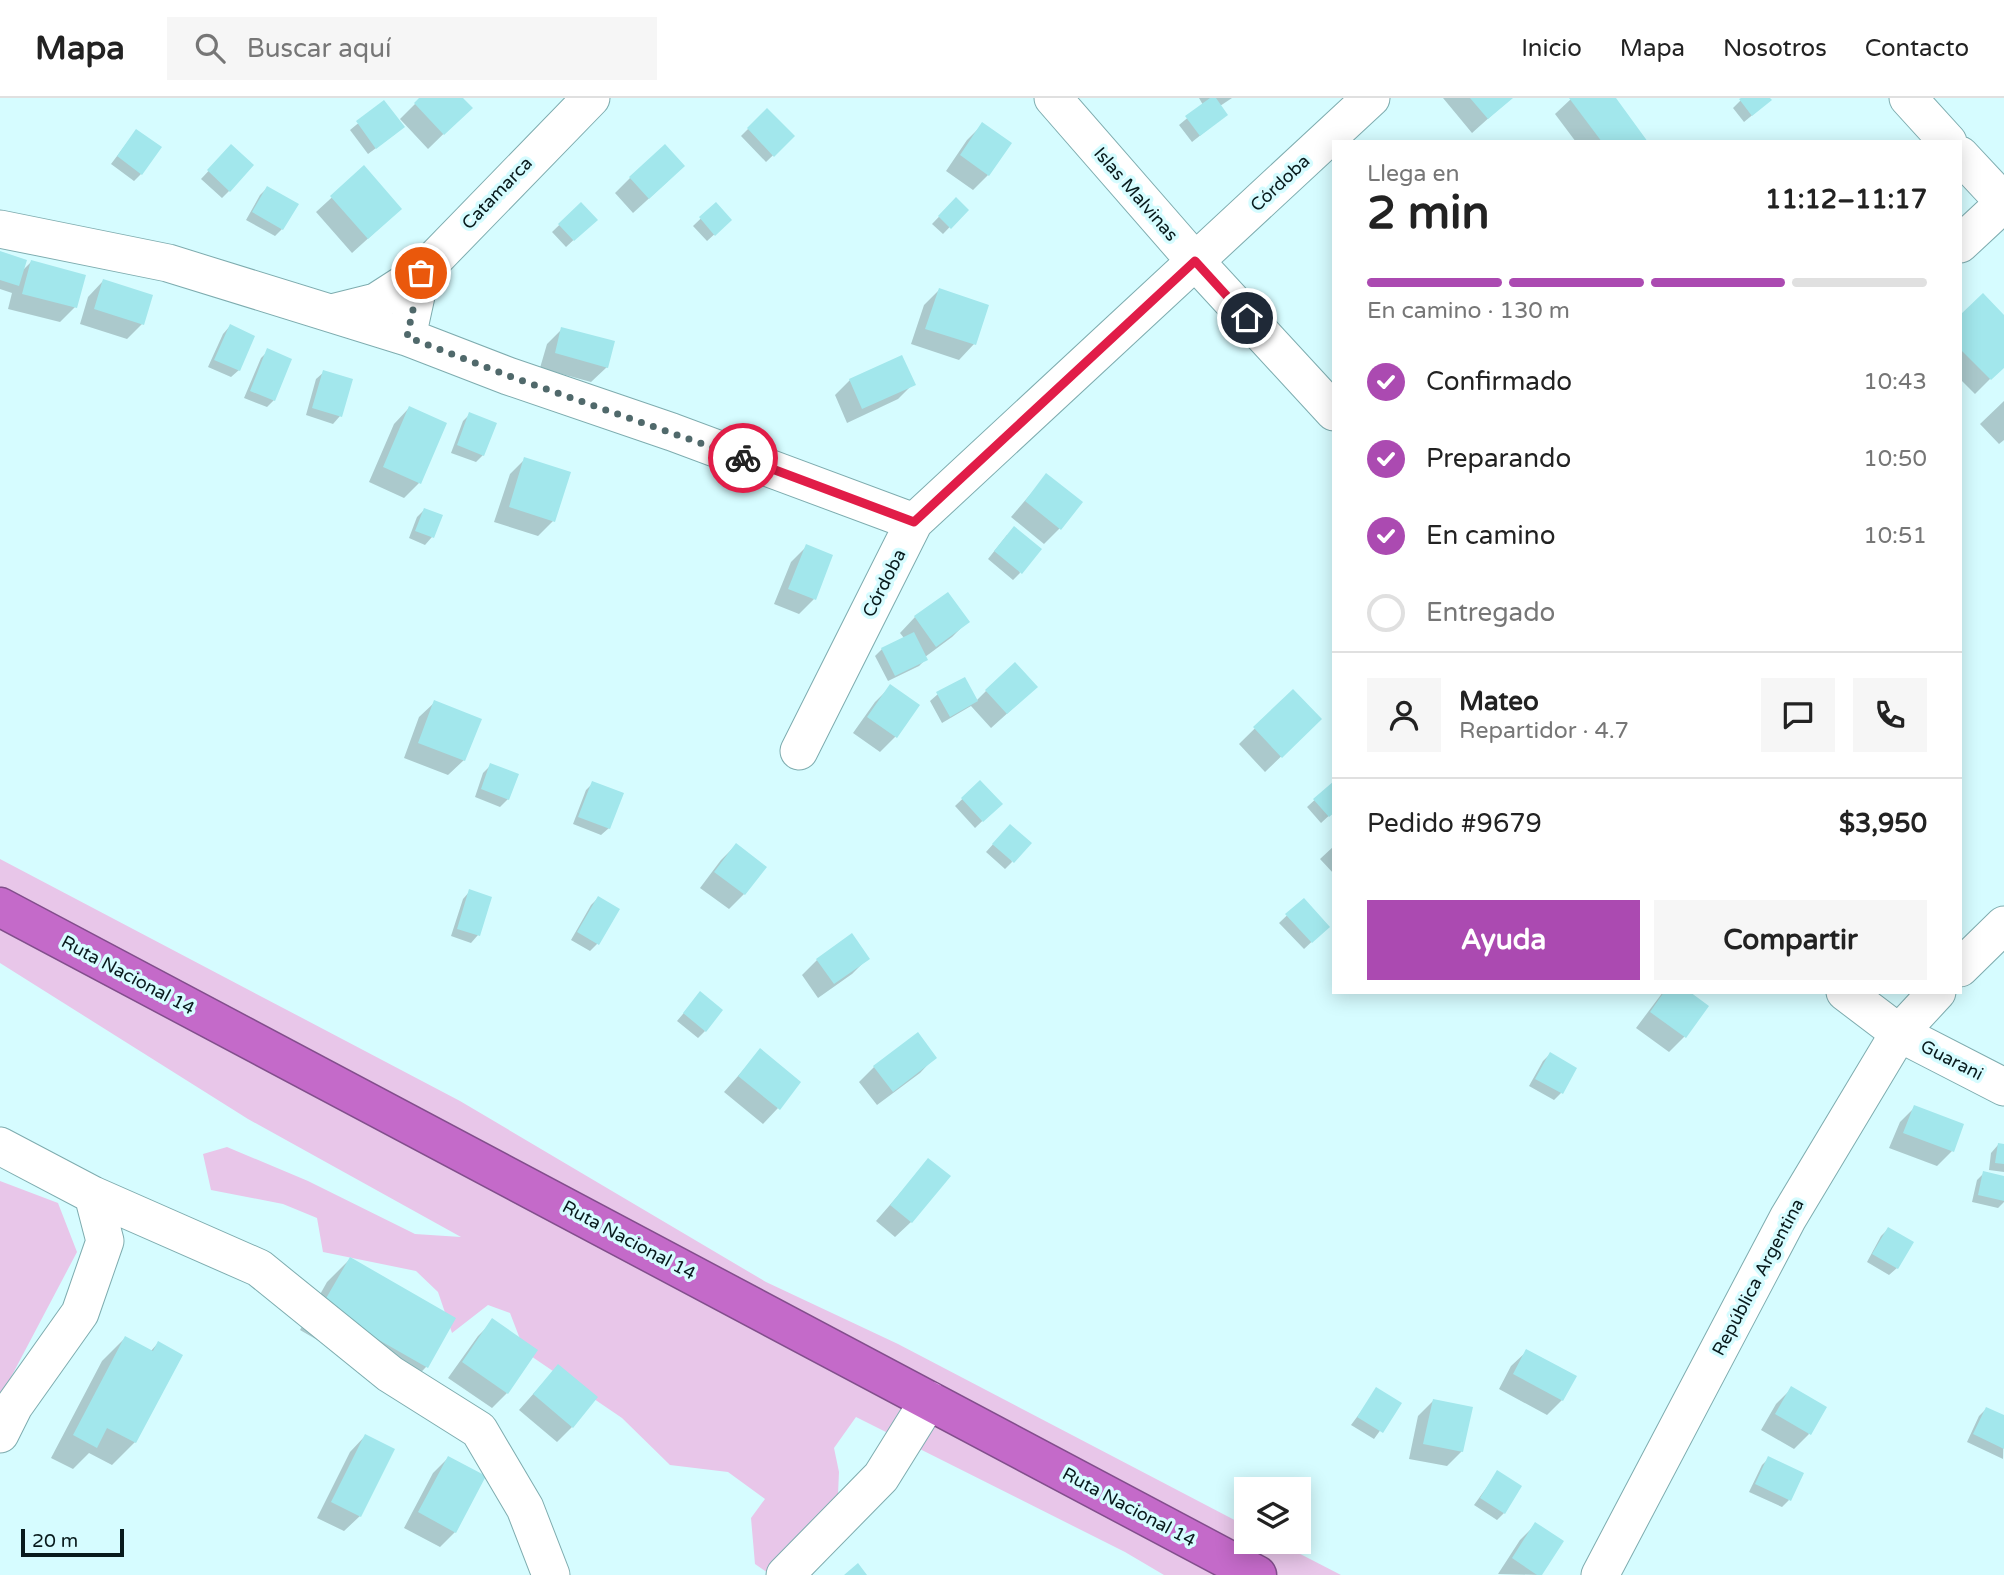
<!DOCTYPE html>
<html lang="es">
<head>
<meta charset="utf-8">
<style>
  :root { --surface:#fff; --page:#f6f6f6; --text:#222; --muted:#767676; --line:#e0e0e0; --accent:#ab4ab1 }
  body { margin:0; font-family:"Varela Round",sans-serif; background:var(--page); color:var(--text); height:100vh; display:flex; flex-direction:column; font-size:26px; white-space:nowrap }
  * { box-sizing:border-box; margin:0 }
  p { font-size:23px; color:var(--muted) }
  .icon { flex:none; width:38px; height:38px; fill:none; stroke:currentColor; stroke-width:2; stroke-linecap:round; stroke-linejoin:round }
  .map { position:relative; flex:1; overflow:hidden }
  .drawer { position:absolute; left:1332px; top:42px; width:630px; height:854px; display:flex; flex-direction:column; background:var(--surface); border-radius:0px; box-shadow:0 4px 18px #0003 }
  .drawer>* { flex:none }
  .fabs { position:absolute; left:1234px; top:1379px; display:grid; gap:14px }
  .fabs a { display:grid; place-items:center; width:77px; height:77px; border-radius:0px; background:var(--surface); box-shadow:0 4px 18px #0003; font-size:35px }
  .scale { position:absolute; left:21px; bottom:18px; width:103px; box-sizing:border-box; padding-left:7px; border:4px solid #081a1c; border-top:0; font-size:19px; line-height:24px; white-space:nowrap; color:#081a1c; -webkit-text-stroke:5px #d6fcff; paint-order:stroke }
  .pin { position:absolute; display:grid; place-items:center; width:60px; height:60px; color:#fff; margin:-30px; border:4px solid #fff; border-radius:50%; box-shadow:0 2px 7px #0007 }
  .courier { position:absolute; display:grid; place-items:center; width:70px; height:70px; margin:-35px; border:5px solid #e11d48; border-radius:50%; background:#fff; color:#222; box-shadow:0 2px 9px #0007 }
  .headline em { font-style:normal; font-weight:700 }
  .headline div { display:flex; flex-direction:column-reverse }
  .headline { display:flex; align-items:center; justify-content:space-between; height:119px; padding:0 35px }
  h1 { font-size:46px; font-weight:700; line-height:52px }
  .bar { display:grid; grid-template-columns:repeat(4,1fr); gap:10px 7px; align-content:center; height:84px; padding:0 35px }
  .bar i { height:9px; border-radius:5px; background:var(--line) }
  .bar .selected { background:var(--accent) }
  .bar p { grid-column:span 4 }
  .line { display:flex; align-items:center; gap:18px; padding:0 35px; border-top:2px solid var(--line) }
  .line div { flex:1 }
  .round { display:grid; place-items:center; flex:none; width:74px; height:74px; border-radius:0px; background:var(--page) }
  ol { padding:0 35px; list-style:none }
  li { display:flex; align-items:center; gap:21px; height:77px }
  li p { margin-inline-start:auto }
  li .icon { padding:7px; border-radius:50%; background:var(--accent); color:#fff; stroke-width:4 }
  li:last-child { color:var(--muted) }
  li i { width:38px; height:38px; border:4px solid var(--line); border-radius:50% }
  .action { display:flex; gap:14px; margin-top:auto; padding:14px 35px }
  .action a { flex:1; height:80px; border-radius:0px; background:var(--accent); color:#fff; font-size:28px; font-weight:700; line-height:80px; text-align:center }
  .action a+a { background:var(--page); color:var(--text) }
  header { display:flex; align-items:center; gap:42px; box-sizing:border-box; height:98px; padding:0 35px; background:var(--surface); border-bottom:2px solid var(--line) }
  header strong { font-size:33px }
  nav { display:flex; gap:38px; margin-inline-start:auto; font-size:24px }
  .search { width:490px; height:63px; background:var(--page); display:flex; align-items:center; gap:18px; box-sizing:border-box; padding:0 24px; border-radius:0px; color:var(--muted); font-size:26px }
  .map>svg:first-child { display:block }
  .green { fill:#e8c6e9 }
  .shadow { fill:#0003 }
  .building { fill:#a2e7ec }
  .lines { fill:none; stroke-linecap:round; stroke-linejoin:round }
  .minor-casing { stroke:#7eacaf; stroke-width:39 }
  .highway-casing { stroke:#824e8c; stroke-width:41 }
  .minor { stroke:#fff; stroke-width:37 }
  .highway { stroke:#c46ac9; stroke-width:38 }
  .done { stroke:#50696b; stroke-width:7; stroke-dasharray:0 12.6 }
  .route { stroke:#e11d48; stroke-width:9 }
  .labels { text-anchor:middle; stroke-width:7; stroke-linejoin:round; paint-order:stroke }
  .street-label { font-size:18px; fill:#081a1c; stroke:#d6fcff }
</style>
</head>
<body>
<header>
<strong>Mapa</strong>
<div class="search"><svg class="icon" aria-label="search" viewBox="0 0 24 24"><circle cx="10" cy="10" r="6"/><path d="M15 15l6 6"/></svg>Buscar aquí</div>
<nav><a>Inicio</a><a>Mapa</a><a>Nosotros</a><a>Contacto</a></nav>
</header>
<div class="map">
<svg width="2004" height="1477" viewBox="0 0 2004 1477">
  <rect width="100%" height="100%" fill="#d6fcff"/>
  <path class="green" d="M0,761L460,1003L766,1184L898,1246L1246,1428V1444H1277L1341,1477H1164L1125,1454L856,1319L834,1350L839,1374L836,1441L812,1477H771L755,1466L751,1420L765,1401L728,1374L670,1367L622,1320L525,1254L510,1215L488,1207L452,1235L438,1194L416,1173L323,1154L317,1120L283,1106L211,1092L203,1056L227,1049L308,1083L415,1136L461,1139L248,1021L0,865Z
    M0,1083L58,1105L77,1154L0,1300Z"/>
  <path class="shadow" d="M421,0H461L470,10L428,51L400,21Z
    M1199,0H1232L1220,8L1226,17L1192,44L1179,27L1203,7Z
    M1443,0H1511L1472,35Z
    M1572,0H1613L1646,44H1576L1555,16Z
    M1743,0H1767L1762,9L1744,24L1733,10Z
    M384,4L395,36L368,56L350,32Z
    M767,12L793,38L766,64L741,38Z
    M982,27L988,77L973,92L946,73L967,42Z
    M136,33L141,76L134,83L111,66Z
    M231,49L229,93L222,100L201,81Z
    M364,70L384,126L352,155L316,114Z
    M630,80L668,83L633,115L615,95Z
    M267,90L282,131L275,138L246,122L260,97Z
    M956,101L966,112L943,136L932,126Z
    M581,106L595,122L566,149L552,134Z
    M716,106L730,122L707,143L693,128Z
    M0,156L21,174L31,164L75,209L60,224L8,211L12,195L0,191Z
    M103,183L142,226L127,241L80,226L88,199Z
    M939,192L974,246L959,262L911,246L924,207Z
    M1960,219H2004V267L1975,296L1960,281Z
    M230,228L239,272L231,279L208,269L223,236Z
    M562,231L607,269L591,284L540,270L547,246Z
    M268,253L274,302L267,309L244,300L261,260Z
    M324,274L340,318L333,326L306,317L316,281Z
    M850,282L913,286L898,301L847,325L835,297Z
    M2004,303V342L1999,346L1980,326Z
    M409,310L419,385L404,400L369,384L394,326Z
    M470,316L483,357L476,364L451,355L463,323Z
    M525,361L553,423L538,438L494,424L510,376Z
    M1046,378L1060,430L1044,446L1011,419Z
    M424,412L432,439L425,447L409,440L417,419Z
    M1007,437L1020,475L1013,482L988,461Z
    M807,448L814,501L799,516L774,506L791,464Z
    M915,519L967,524L952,539L925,559L926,561L919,568L888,583L875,558L882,551L904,540L900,535Z
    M890,589L896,638L880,654L853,635L875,604Z
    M986,593L1020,604L991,630L971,608L942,625L930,603L938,596L976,603Z
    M1293,593L1320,621L1265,674L1239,646Z
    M435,604L464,662L448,677L404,660L419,619Z
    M491,667L508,701L500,709L475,699L483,675Z
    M980,684L1000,706L975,730L955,708Z
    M593,685L609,730L601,737L573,726L586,692Z
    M1332,686L1334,713L1321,725L1307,709Z
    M1003,735L1012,764L1005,771L986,754Z
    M736,747L744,796L729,811L700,790L721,762Z
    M1334,748V776L1320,761Z
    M470,793L490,800L478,837L471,845L451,838L463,801Z
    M598,800L618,812L597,846L590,853L571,842L591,807Z
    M1303,802L1320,836L1304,851L1279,825Z
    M867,861L852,876L818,900L802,877L817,862Z
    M1663,894H1687L1707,909L1684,939L1669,954L1636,930Z
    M694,903L705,933L698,940L677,923Z
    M760,953L778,1010L763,1026L724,994Z
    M1550,956L1575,970L1561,995L1554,1002L1529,988L1543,963Z
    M935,959L920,975L877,1007L859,984L874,969Z
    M1915,1009L1952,1053L1937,1068L1889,1050L1900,1024Z
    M1998,1047L2004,1048V1074L1989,1072L1991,1055Z
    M929,1062L911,1124L895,1139L876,1123Z
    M1984,1075L2004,1080V1104L1998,1110L1972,1104L1977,1082Z
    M1888,1131L1911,1144L1897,1170L1889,1177L1867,1164L1881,1138Z
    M350,1161L454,1221L426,1269L404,1292L300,1232L327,1184Z
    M493,1223L507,1295L492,1310L448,1280L478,1238Z
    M125,1240L150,1254L158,1245L135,1344L112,1367L89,1355L73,1371L51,1360L102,1263Z
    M1527,1253L1562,1302L1547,1317L1499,1291L1511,1268Z
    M558,1268L572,1329L557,1344L519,1312Z
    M1791,1291L1809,1336L1794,1351L1761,1332L1776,1306Z
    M1377,1292L1399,1306L1374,1341L1351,1327Z
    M1434,1302L1462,1353L1447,1368L1409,1361L1418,1318Z
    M1986,1311L2004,1319L2003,1361L1967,1344L1979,1318Z
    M365,1338L360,1418L344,1433L317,1420L350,1354Z
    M448,1360L455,1434L440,1449L404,1430L433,1375Z
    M1769,1360L1789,1402L1782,1409L1749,1394L1762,1367Z
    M1497,1375L1504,1415L1497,1422L1474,1407Z
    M1535,1427L1540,1477L1498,1476L1520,1442Z"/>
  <path class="building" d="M419,0H463L473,10L444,37L414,5Z
    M1210,0H1216L1228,17L1200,38L1185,18Z
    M1470,0H1513L1488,21Z
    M1569,0H1616L1648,44H1602Z
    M1741,0H1770L1772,2L1752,18L1739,1Z
    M384,2L405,29L376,51L356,23Z
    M767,10L795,38L774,59L747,30Z
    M982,24L1012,45L989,78L960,57Z
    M136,31L162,49L142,77L117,58Z
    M231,46L254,67L230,94L207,72Z
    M665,46L685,68L649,101L629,79Z
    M364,67L402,111L368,141L330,98Z
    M267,88L299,106L283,132L252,114Z
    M956,99L969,112L951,131L938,118Z
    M581,104L598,122L574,143L558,126Z
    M716,104L732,122L715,138L699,119Z
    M0,153L27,162L19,188L0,182Z
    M31,162L86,177L77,210L22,196Z
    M103,181L153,197L144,227L94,211Z
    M939,190L989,207L976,247L925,231Z
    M1983,195L2004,217V270L1991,282L1960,251V217Z
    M230,226L255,238L240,273L214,262Z
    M561,229L615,243L608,270L555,255Z
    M267,250L292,261L275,303L250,293Z
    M902,257L916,287L862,311L849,281Z
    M323,272L353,281L342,319L312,310Z
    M409,308L447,325L421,386L383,369Z
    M469,314L497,325L484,358L457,347Z
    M524,359L571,374L555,424L509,409Z
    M1046,375L1083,404L1061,432L1025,403Z
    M424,410L443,417L434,440L415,433Z
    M1014,428L1042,451L1022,476L994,453Z
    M806,446L833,457L816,502L788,491Z
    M948,494L970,524L936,549L914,518Z
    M914,534L928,562L895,578L881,550Z
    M1015,564L1038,589L1007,616L985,592Z
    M965,579L978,603L950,619L936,594Z
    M890,586L920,607L897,640L867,619Z
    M1293,591L1322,621L1282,660L1253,629Z
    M434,602L482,621L465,663L418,645Z
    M490,665L519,676L509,702L481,691Z
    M980,682L1003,706L983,724L961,700Z
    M592,683L624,695L610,731L578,719Z
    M1334,683V715L1329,719L1313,701Z
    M1010,726L1032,745L1014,765L992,746Z
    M736,745L767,769L745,797L714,774Z
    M469,791L492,799L480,838L457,831Z
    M598,798L620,811L599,847L577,834Z
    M1304,800L1330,829L1312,845L1285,816Z
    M852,835L870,861L834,886L816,861Z
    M700,893L723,912L706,934L683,915Z
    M1664,894H1690L1709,908L1686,940L1650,914Z
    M918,934L937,960L893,994L873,968Z
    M760,950L801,984L780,1012L738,978Z
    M1550,954L1577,970L1563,996L1535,981Z
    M1914,1007L1964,1026L1954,1054L1903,1035Z
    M1998,1045L2004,1046V1066L1995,1065Z
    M928,1060L951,1078L912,1125L890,1107Z
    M1983,1073L2004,1078V1103L1978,1097Z
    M1888,1129L1914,1144L1898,1171L1872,1156Z
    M350,1159L456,1220L428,1270L321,1209Z
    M492,1220L538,1252L508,1296L462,1264Z
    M125,1238L153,1253L158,1243L183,1257L136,1345L107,1330L97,1350L73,1337Z
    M1526,1251L1577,1278L1563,1303L1513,1276Z
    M558,1266L598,1299L573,1330L533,1296Z
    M1791,1288L1827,1309L1811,1337L1775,1316Z
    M1376,1289L1402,1305L1383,1335L1357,1319Z
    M1433,1301L1473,1309L1463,1354L1423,1346Z
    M1986,1309L2004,1317V1351L1973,1336Z
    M365,1336L395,1351L361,1419L331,1404Z
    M448,1358L486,1378L456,1435L418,1414Z
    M1768,1358L1804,1375L1791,1403L1755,1386Z
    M1497,1372L1522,1388L1505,1416L1480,1400Z
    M1535,1424L1564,1443L1542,1477H1537L1512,1460Z
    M858,1465L867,1477H844Z"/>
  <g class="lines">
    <defs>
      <path id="minor" d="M1053,0L1195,163L1334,314
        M1908,0L1948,44
        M1960,57L2004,104
        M0,131L168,165L407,239L508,278L672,334L914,424
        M1960,146L2004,105
        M332,215L376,204L421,175
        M407,239L421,175L591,0
        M799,653L914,424L1371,0
        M1960,870L2004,827
        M1845,894L1899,935L2004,989
        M0,1048L93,1097L105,1143L80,1215L14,1308L0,1336
        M93,1097L259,1170L390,1276L479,1332L525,1410L551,1477
        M785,1477L881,1379L929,1302
        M1600,1477L1788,1120L1899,935L1937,894"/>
      <path id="highway" d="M0,809L1257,1477"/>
    </defs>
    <use href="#minor" class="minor-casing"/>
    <use href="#highway" class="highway-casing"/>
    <use href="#minor" class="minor"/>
    <use href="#highway" class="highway"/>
  </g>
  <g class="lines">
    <path class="done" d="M421,175L407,239L509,278L743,360"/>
    <path class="route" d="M743,360L914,424L1195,163L1247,220"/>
  </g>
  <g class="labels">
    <g class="street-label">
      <text transform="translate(1280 85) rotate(-43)" y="6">Córdoba</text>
      <text transform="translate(497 95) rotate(-46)" y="6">Catamarca</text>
      <text transform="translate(1136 96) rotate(49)" y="6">Islas Malvinas</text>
      <text transform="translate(884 485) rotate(-63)" y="6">Córdoba</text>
      <text transform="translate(128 877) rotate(28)" y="6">Ruta Nacional 14</text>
      <text transform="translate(1952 962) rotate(27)" y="6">Guarani</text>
      <text transform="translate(629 1142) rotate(28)" y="6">Ruta Nacional 14</text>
      <text transform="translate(1758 1179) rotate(-62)" y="6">República Argentina</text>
      <text transform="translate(1129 1409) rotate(28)" y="6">Ruta Nacional 14</text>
    </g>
  </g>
</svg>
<div class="fabs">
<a><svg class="icon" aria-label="layers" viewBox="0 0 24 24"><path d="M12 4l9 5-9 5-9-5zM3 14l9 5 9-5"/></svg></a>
</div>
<div class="scale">20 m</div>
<div class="pin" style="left:421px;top:175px;background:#ea580c"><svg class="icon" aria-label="bag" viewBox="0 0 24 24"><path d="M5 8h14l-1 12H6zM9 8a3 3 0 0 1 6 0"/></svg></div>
<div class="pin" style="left:1247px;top:220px;background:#1f2937"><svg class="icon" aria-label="home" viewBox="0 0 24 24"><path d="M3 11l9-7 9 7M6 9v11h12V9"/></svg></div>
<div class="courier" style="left:743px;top:360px"><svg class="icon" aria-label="bike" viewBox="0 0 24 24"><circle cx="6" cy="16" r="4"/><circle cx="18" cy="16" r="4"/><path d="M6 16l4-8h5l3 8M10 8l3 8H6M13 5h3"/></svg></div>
<section class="drawer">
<div class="headline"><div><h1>2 min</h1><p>Llega en</p></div><em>11:12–11:17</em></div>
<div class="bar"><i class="selected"></i><i class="selected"></i><i class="selected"></i><i></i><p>En camino · 130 m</p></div>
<ol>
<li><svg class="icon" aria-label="check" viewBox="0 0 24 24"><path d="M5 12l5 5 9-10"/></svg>Confirmado<p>10:43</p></li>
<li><svg class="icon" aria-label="check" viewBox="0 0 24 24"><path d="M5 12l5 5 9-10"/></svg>Preparando<p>10:50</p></li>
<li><svg class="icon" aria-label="check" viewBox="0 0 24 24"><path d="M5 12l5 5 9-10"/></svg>En camino<p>10:51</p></li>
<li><i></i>Entregado</li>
</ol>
<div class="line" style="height:126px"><a class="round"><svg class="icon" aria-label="person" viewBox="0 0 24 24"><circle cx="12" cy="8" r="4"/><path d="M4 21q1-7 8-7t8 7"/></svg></a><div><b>Mateo</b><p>Repartidor · 4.7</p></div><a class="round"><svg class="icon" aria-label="chat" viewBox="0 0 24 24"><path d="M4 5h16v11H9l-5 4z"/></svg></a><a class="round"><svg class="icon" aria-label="phone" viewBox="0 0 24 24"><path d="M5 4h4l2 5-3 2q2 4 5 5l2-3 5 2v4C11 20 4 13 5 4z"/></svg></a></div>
<div class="line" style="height:91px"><div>Pedido #9679</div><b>$3,950</b></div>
<div class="action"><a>Ayuda</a><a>Compartir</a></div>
</section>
</div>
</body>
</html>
